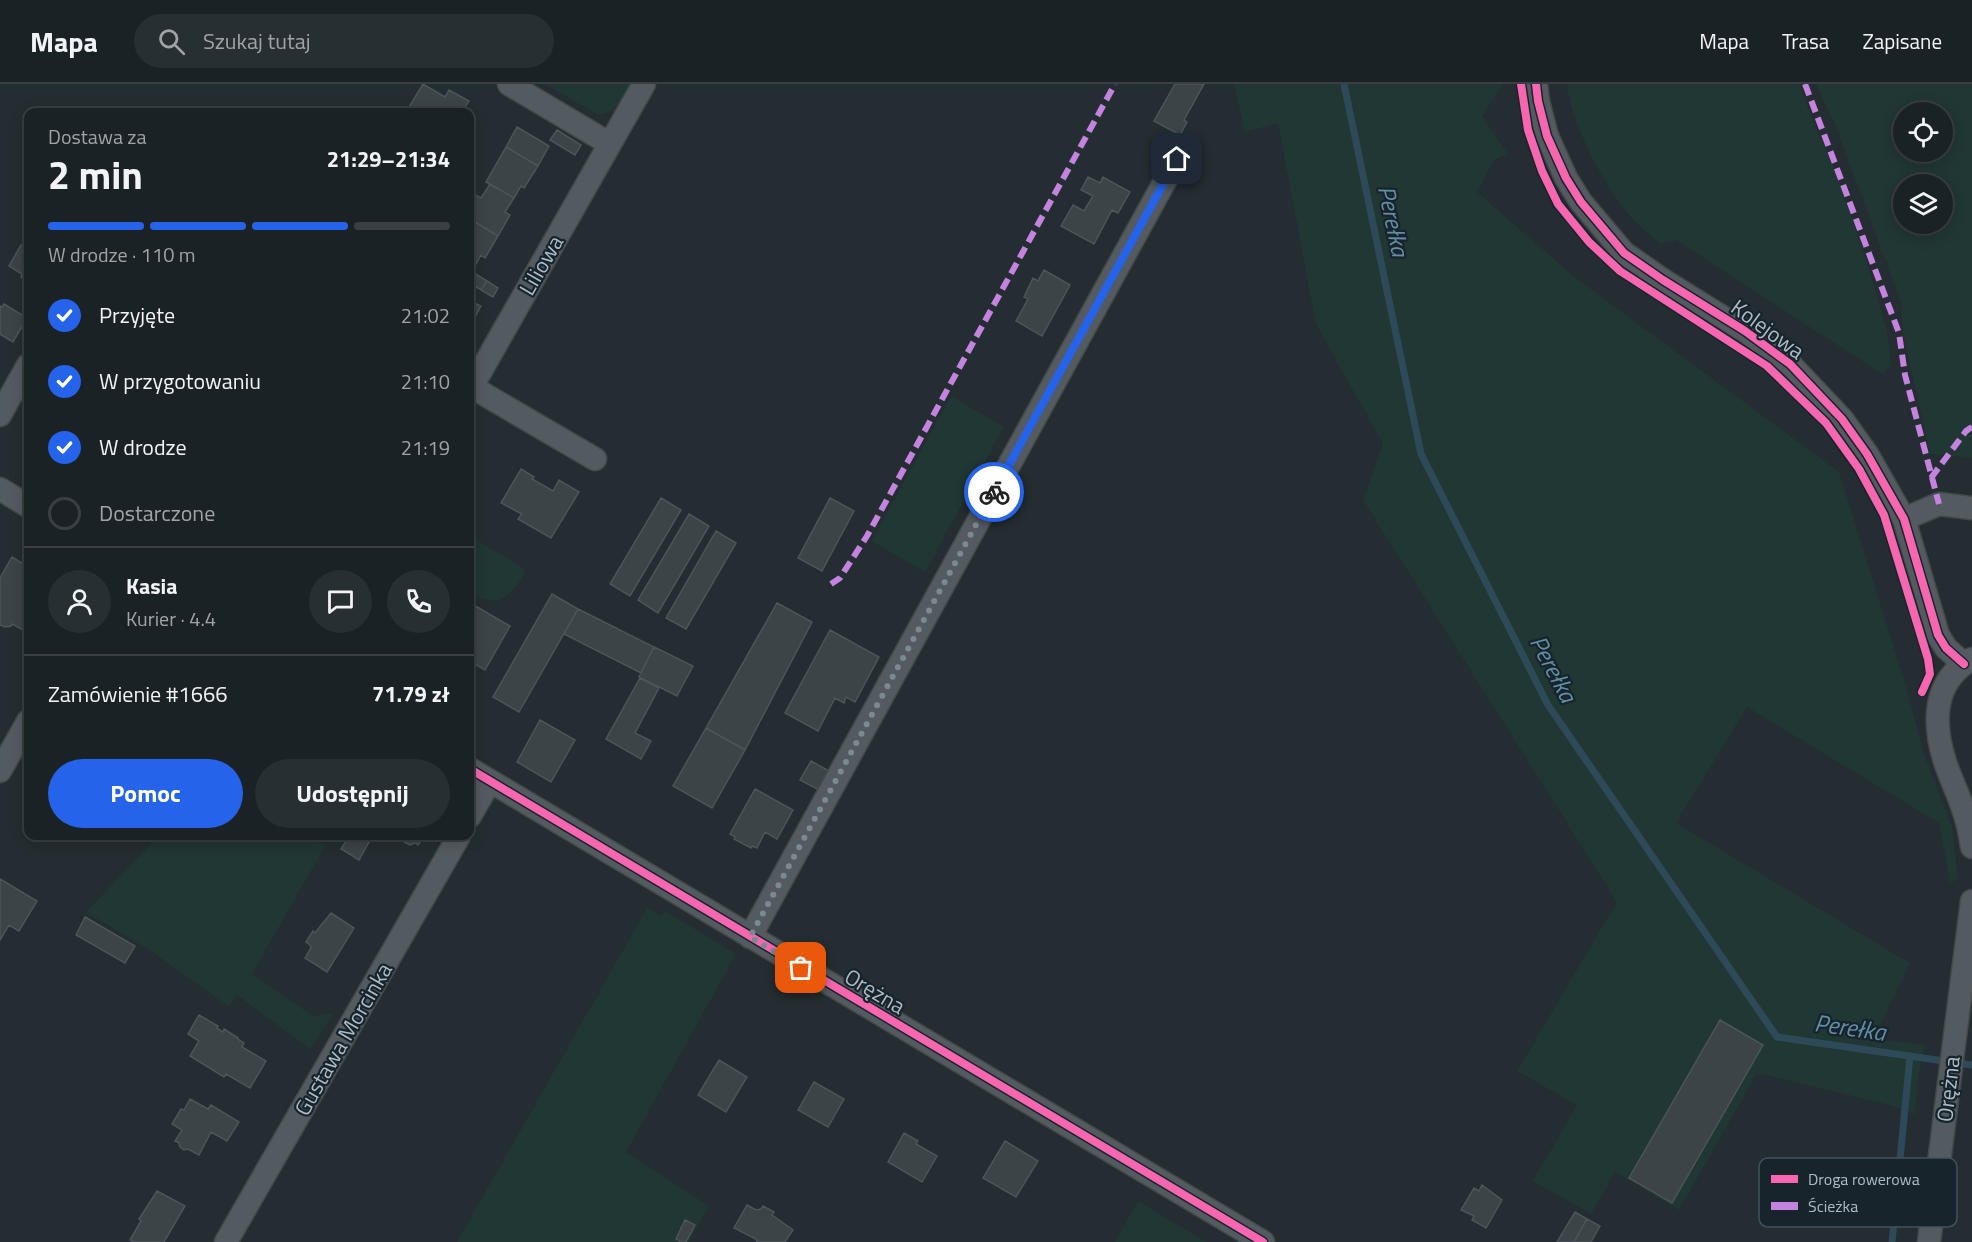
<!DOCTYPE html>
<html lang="pl">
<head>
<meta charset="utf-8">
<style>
  :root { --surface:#1b2225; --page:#282f32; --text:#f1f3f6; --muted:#a0a4a7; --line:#393f42; --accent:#2563eb }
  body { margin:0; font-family:"Titillium Web",sans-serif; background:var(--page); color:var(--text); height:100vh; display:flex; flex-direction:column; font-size:22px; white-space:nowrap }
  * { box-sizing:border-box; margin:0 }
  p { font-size:20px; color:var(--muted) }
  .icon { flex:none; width:33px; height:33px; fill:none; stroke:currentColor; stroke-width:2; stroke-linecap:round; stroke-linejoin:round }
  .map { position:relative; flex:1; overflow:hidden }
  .drawer { position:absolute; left:24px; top:24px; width:450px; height:732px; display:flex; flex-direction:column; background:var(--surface); border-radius:12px; box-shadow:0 3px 15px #0003,0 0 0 2px var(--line) }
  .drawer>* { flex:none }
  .fabs { position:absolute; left:1893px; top:18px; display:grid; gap:12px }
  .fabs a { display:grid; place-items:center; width:60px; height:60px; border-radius:50%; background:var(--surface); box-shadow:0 3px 15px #0003,0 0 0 2px var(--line); font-size:30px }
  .pin { position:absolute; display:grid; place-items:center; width:51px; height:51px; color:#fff; margin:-26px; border-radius:12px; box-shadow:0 3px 9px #0006 }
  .courier { position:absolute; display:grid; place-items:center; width:60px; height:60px; margin:-30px; border:4px solid #2563eb; border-radius:50%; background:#fff; color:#222; box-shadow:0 2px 8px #0007 }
  .overview em { font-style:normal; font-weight:700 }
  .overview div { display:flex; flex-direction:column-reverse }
  .overview { display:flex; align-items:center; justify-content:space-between; height:102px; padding:0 24px }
  h1 { font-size:39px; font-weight:700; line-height:45px }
  .bar { display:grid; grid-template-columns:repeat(4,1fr); gap:9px 6px; align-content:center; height:72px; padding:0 24px }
  .bar i { height:8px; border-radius:4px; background:var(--line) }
  .bar .on { background:var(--accent) }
  .bar p { grid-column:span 4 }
  .line { display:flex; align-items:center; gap:15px; padding:0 24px; border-top:2px solid var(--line) }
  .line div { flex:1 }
  .round { display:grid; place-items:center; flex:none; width:63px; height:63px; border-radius:32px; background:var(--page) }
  ol { padding:0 24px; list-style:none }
  li { display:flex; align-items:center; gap:18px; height:66px }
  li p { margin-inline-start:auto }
  li .icon { padding:6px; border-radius:50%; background:var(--accent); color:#fff; stroke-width:4 }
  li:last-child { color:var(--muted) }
  li i { width:33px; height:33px; border:3px solid var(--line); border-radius:50% }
  .button { display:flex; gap:12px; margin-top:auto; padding:12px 24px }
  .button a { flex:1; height:69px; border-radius:36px; background:var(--accent); color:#fff; font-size:24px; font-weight:700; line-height:69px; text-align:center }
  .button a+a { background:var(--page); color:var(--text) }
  header { display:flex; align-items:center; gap:36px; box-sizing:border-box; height:84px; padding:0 30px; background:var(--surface); border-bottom:2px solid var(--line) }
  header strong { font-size:28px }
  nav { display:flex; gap:33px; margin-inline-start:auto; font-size:21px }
  .search { width:420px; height:54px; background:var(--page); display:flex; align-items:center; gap:15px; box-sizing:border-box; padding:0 21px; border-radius:33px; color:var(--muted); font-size:22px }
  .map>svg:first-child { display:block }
  .green { fill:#213734; fill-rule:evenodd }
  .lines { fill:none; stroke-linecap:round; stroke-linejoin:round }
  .stream { stroke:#2e4a59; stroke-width:7 }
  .building { fill:#3c4448; stroke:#4b555a; stroke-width:1.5 }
  .minor-casing { stroke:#42484c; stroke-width:25 }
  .minor { stroke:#545b60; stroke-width:22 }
  .quiet { stroke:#c483df; stroke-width:6; stroke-dasharray:12 6; stroke-linecap:butt }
  .cycleway-casing { stroke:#18242c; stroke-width:11 }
  .cycleway { stroke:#f766af; stroke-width:8 }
  .done { stroke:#7c8991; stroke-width:6; stroke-dasharray:0 10.8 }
  .route { stroke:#2563eb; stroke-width:8 }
  .labels { text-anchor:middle; stroke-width:4.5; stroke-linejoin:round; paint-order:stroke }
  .street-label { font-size:22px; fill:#acbbc5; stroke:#18242c }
  .water-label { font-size:24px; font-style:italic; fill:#628fa6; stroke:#18242c }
  .key { fill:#18242c; stroke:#44515a; stroke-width:1.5 }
  .key-label { font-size:16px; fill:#acbbc5 }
</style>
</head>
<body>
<header>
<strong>Mapa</strong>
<div class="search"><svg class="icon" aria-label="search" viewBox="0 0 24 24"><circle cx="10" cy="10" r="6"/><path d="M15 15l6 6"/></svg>Szukaj tutaj</div>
<nav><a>Mapa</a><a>Trasa</a><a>Zapisane</a></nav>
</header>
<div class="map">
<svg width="1972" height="1158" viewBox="0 0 1972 1158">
  <rect width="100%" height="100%" fill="#242d31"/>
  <path class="green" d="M545,0H631L615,26L598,31Z
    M1234,0H1503L1482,32L1508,70L1494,76L1477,108L1577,195L1839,388L1904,596L1924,670L1952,743L1958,795L1950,799L1939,739L1747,623L1676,739L1910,879L1874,955L1925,961L1918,994L1915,1030L1890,1021L1757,989L1679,1126L1615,1088L1591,1130L1533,1097L1577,1021L1517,987L1617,818L1363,416L1383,360L1316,240L1278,39L1245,48Z
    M1567,0H1799L1818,49L1836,88L1868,182L1887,247L1891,281L1882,290L1676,156L1660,160C1650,151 1639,142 1630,132C1605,104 1570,37 1567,0Z
    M1816,0H1972V374L1930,370L1903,249L1901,219L1836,43ZM1942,28V68H1904V28ZM1904,100H1942V140H1904Z
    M951,312L1004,343L925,488L872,457Z
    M470,452L525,485C521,500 511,509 498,517L480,515L470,509Z
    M159,752H307L325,762L252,890L313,932L334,929L310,965L237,911L229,923L151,867L86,828Z
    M647,824L662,832L665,827L736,870L626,1068L709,1122L689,1158H457Z
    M1138,1117L1206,1158H1115Z"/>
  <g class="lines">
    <path class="stream" d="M1344,0L1421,370L1548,621L1777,953L1972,981
      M1892,1158L1910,972"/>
  </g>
  <path class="building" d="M423,0L445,13L449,6L469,17L462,28H406Z
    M1175,0H1204L1184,36L1187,38L1180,51L1154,37Z
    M517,43L549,62L538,82L506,63Z
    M557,46L581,61L575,71L550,56Z
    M506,63L538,82L524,104L521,102L514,114L486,98Z
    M1088,93L1100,99L1103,93L1130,108L1118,129L1112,126L1094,160L1061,142L1073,121L1084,127L1093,112L1081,106Z
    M490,100L514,114L505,128L510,131L498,152L470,135V117L474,110L481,114Z
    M470,135L498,152L485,174L481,171L476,180L470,176Z
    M21,161L28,166V198L21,193L22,190L9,182Z
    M1044,186L1070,201L1042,252L1016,237L1028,215L1024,213L1033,194L1038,197Z
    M474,189L487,197L481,206L470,199Z
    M487,197L498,204L493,213L481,206Z
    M470,217L481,222L470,242Z
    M4,220L27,234L13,258L0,250V222L2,223Z
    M521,385L534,393L532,395L553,407L559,396L579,408L551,454L518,435L522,430L501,419Z
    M661,414L681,426L630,512L610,500Z
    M830,414L854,427L822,487L798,474Z
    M689,430L709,442L658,529L638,516Z
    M716,447L736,459L686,545L666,534Z
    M12,473L28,483V492L24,500L28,502V537L23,546L12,540L11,542L5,543L0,541V494Z
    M552,510L578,525L519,628L493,613Z
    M777,519L812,538L745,666L706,644Z
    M472,520L510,542L485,586L470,577V524Z
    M578,525L654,563L641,589L564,550Z
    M830,546L879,573L855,618L846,613L844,619L835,614L818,647L785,629Z
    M654,563L693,582L677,612L639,593Z
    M640,594L659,604L635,649L651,657L641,675L606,655Z
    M540,636L575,656L551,698L517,678Z
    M706,644L745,666L712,724L673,702Z
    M811,677L829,687L819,706L800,696Z
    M755,705L793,726L777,755L765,748L757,764L752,762L751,764L734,755L735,753L730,750Z
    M349,752H357L369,758L359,776L341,765Z
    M402,752H424L418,761L415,759L410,761L404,758Z
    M0,795L37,817L19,847L9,841L0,856Z
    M331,829L354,844L327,888L305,874L311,864L310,861L306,858L313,847L315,849Z
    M85,833L135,862L125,879L76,851Z
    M199,931L218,942L217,944L223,948L224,945L238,954V955L244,959L242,963L266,977L250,1004L226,990L224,993L190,972L199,957L188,950Z
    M1720,936L1763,961L1672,1119L1629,1094Z
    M719,976L747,993L726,1028L698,1011Z
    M814,998L844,1015L828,1043L798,1026Z
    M190,1015L208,1025L211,1021L239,1038L227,1057L211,1048L199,1071L188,1065L184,1066L180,1063L179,1059L175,1057L182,1046L172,1040L181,1025L184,1026Z
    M904,1049L918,1057L916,1060L937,1072L922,1098L888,1078Z
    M1005,1057L1038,1077L1016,1113L983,1094Z
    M1482,1101L1502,1116L1486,1144L1472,1136L1474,1132L1461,1126L1474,1104L1479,1107Z
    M157,1107L185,1122L164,1158H134L130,1156L141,1137L139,1135Z
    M747,1121L756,1126L761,1125L763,1122L774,1128L772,1131L793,1146L785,1158H757L756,1155L734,1144Z
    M1575,1128L1587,1135L1574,1158H1557Z
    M1587,1135L1600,1142L1591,1158H1574Z
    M685,1136L695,1141L686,1158H682L676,1155Z"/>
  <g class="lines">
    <defs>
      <path id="minor" d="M509,0L610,60
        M1536,0L1538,17L1547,52L1566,94L1581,118L1624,169L1663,196L1745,247L1790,280L1842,335L1867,370L1904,435L1938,551L1946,564L1964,580
        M470,302L595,375
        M470,306L644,0
        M0,331L28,281
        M0,405L28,422
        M1904,435L1939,420L1972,424
        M1972,575C1932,597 1933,640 1945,678C1950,693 1957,707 1962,722C1967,735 1970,749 1972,763
        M470,685L1263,1158
        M0,687L28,637
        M470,732L490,697
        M750,853L1177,75
        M226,1158L459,752
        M1929,1158L1972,817"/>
    </defs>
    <use href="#minor" class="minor-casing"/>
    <use href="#minor" class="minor"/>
    <path class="quiet" d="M1805,0L1899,249L1905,291L1939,420
      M1931,394L1966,347L1972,343
      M831,500L840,494L867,452L1115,0"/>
    <defs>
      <path id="cycleway" d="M1521,0L1528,46L1542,87L1558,120L1589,158L1620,187L1767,282L1826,339L1859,385L1884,431L1928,575L1930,590L1922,608
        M1536,0L1538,17L1547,52L1566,94L1581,118L1624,169L1663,196L1745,247L1790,280L1842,335L1867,370L1904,435L1938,551L1946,564L1964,580
        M470,685L1263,1158"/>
    </defs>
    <use href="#cycleway" class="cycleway-casing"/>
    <use href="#cycleway" class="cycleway"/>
  </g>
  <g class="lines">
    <path class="done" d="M801,884L750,853L994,408"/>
    <path class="route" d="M994,408L1177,75"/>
  </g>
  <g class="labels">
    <g class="street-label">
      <text transform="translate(541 181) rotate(-60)" y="8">Liliowa</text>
      <text transform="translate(1768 245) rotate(36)" y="8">Kolejowa</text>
      <text transform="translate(875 907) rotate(31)" y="8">Orężna</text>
      <text transform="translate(343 955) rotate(-60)" y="8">Gustawa Morcinka</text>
      <text transform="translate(1948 1005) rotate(-83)" y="8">Orężna</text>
    </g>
    <g class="water-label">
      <text transform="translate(1393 137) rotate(78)" y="8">Perełka</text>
      <text transform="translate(1553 585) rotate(62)" y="8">Perełka</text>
      <text transform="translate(1850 944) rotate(8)" y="8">Perełka</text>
    </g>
  </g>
  <rect x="1759" y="1074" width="198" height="69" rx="9" class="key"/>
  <rect x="1771" y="1091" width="27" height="8" fill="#f766af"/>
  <rect x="1771" y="1118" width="27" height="8" fill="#c483df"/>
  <g class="key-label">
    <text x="1808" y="1101">Droga rowerowa</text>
    <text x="1808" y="1128">Ścieżka</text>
  </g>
</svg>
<div class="fabs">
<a><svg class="icon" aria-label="locate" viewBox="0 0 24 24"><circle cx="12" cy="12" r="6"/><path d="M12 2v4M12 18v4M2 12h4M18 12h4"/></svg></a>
<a><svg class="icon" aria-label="layers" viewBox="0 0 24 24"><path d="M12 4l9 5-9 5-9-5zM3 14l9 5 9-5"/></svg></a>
</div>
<div class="pin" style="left:801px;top:884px;background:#ea580c"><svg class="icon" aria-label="bag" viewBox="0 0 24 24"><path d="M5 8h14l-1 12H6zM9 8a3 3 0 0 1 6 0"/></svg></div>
<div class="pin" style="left:1177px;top:75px;background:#1f2937"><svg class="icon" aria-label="home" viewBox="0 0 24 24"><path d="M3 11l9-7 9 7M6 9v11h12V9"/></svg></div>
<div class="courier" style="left:994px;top:408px"><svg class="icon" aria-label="bike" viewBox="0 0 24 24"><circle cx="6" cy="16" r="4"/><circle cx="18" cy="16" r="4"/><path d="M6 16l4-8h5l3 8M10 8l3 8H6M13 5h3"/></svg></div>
<section class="drawer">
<div class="overview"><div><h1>2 min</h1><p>Dostawa za</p></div><em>21:29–21:34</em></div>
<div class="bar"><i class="on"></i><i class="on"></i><i class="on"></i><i></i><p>W drodze · 110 m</p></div>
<ol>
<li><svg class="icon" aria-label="check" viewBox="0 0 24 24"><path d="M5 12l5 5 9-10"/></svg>Przyjęte<p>21:02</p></li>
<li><svg class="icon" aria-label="check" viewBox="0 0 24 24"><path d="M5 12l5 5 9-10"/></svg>W przygotowaniu<p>21:10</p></li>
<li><svg class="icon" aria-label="check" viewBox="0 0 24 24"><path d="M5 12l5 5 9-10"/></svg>W drodze<p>21:19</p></li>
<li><i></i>Dostarczone</li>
</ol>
<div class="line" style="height:108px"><a class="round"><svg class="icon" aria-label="person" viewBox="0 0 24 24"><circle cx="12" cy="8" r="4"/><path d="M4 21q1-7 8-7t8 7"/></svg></a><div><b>Kasia</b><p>Kurier · 4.4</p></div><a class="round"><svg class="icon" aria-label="chat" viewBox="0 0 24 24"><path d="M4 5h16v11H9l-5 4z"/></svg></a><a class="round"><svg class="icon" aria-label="phone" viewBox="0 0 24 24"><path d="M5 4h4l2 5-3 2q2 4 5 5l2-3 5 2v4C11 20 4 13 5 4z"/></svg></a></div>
<div class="line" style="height:78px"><div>Zamówienie #1666</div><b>71.79 zł</b></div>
<div class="button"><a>Pomoc</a><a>Udostępnij</a></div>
</section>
</div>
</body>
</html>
